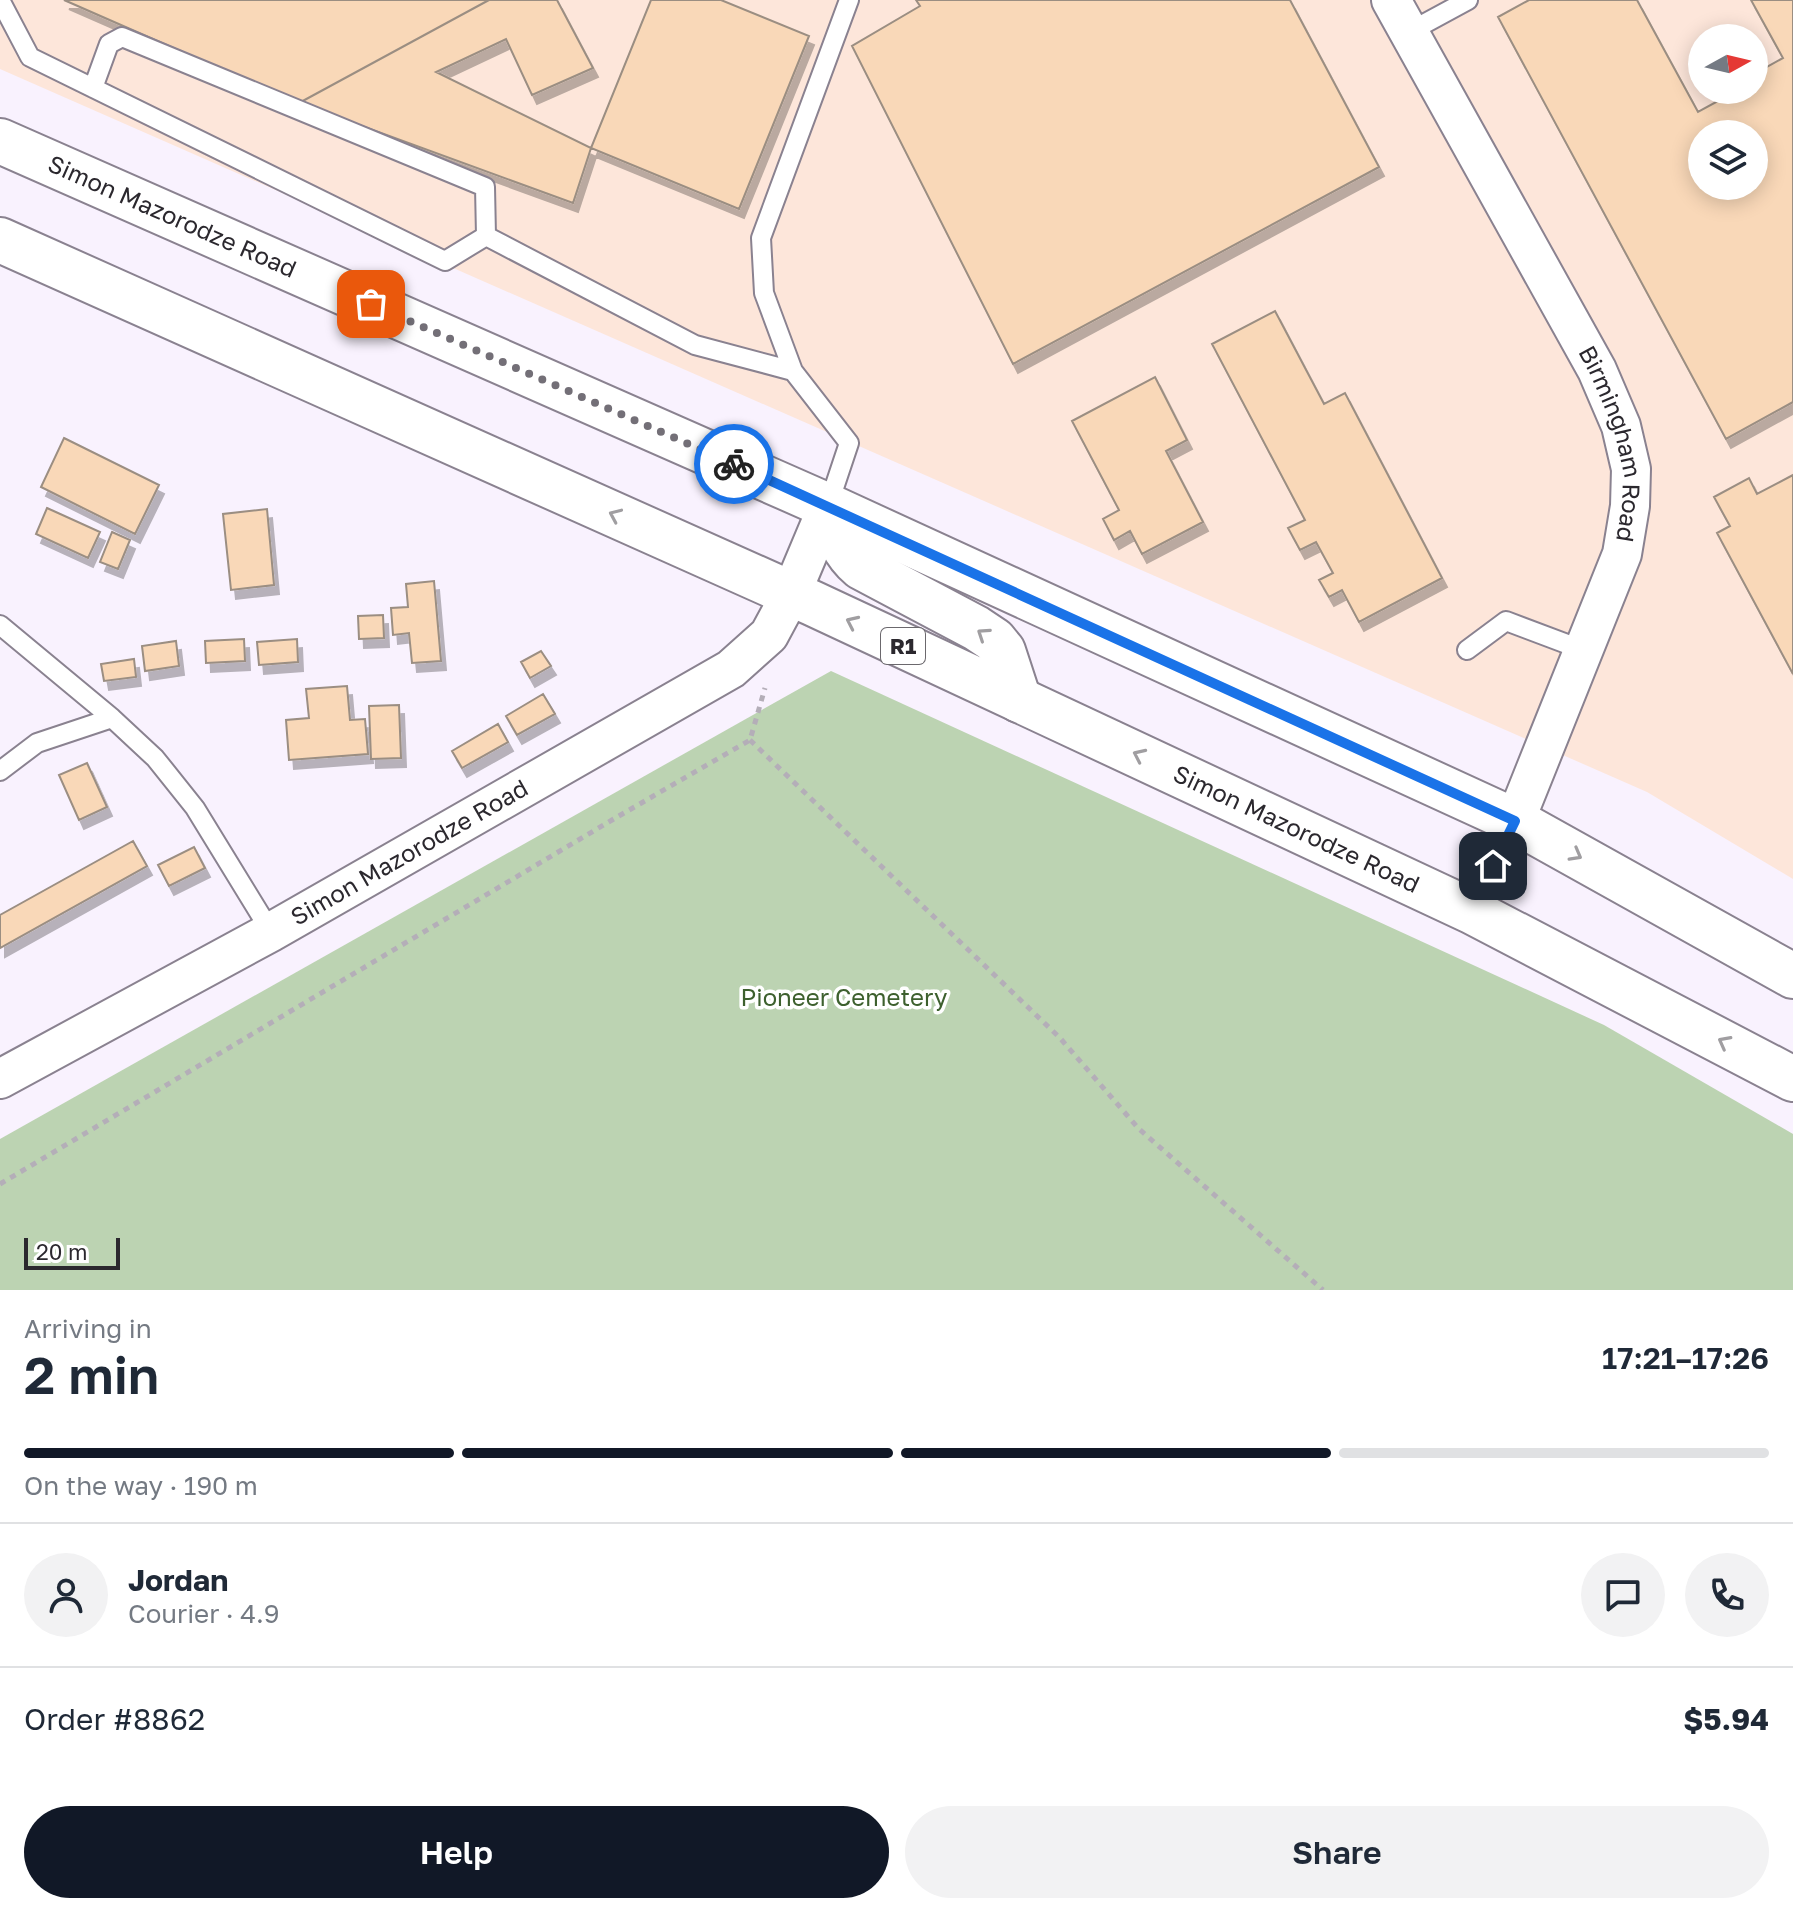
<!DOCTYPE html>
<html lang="en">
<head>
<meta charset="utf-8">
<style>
  :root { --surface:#fff; --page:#f2f2f3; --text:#1f2937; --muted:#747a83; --line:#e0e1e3; --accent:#111827 }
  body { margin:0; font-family:"Golos Text",sans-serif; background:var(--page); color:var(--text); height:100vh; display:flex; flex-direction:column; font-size:30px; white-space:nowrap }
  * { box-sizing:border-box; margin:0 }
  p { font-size:26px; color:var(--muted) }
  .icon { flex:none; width:44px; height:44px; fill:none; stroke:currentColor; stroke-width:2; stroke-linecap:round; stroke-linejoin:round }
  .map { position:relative; height:1290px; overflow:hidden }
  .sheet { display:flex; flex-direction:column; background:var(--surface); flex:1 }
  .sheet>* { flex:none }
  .needle { width:52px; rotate:82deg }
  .tools { position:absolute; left:1688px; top:24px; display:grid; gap:16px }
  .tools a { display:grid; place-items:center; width:80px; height:80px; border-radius:50%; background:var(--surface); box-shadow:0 4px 20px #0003; font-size:40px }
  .scale { position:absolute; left:24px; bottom:20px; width:96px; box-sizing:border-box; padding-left:8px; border:4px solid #2b282e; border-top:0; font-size:22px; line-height:28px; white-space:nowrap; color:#2b282e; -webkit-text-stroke:6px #fff; paint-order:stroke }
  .pin { position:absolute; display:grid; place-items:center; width:68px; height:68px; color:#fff; margin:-34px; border-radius:16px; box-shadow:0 4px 12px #0006 }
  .courier { position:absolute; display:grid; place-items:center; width:80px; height:80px; margin:-40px; border:6px solid #1a73e8; border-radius:50%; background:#fff; color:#222; box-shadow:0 2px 10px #0007 }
  .overview em { font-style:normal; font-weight:600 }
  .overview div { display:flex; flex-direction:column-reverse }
  .overview { display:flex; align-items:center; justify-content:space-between; height:136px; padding:0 24px }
  h1 { font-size:52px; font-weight:600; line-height:60px }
  .bar { display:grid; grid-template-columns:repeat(4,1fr); gap:12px 8px; align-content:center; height:96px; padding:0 24px }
  .bar i { height:10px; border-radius:6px; background:var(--line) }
  .bar .current { background:var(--accent) }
  .bar p { grid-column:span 4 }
  .line { display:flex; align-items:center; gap:20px; padding:0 24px; border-top:2px solid var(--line) }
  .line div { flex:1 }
  .round { display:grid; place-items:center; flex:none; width:84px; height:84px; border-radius:42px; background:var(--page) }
  .primary-button { display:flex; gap:16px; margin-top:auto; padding:16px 24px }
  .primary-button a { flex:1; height:92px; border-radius:48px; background:var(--accent); color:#fff; font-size:32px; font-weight:600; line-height:92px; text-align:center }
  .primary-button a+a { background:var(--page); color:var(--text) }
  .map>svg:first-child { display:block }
  .industrial { fill:#fde6da; fill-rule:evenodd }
  .green { fill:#bcd3b2 }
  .building { fill:#f9d8b8; stroke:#9b8e82; stroke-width:2; fill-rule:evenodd; filter:url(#shadow) }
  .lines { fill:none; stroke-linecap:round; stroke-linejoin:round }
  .lane-casing { stroke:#8a8290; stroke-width:22 }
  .street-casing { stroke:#8a8290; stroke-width:42 }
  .highway-casing { stroke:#8a8290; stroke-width:48 }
  .path { stroke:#b4aeb8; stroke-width:5; stroke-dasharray:6 6; stroke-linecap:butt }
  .lane { stroke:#fff; stroke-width:18 }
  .street { stroke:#fff; stroke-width:38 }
  .highway { stroke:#fff; stroke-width:44 }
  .oneway { stroke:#a09ea1 }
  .done { stroke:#736f77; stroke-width:8; stroke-dasharray:0 14.4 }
  .route { stroke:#1a73e8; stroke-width:10 }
  .labels { text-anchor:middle; stroke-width:7; stroke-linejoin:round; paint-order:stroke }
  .shield { fill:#fff; stroke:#6b686d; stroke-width:2 }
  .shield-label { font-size:22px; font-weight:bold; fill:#2b282e }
  .street-label { font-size:24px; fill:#2b282e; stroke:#fff }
  .park-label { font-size:24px; fill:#3d602e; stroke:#fff }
</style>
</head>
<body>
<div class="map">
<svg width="1793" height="1290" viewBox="0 0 1793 1290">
  <defs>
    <filter id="shadow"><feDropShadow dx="5" dy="9" stdDeviation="0" flood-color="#0004"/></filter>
  </defs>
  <rect width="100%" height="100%" fill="#f9f2fe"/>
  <path class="industrial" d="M0,0H1793V879L1647,792L0,69ZM1702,38H1754V90H1702ZM1702,134H1754V186H1702Z"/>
  <path class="green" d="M831,671L1604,1025L1793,1134V1290H0V1139Z"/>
  <path class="building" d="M64,0H489L299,103Z
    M489,0H557L593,68L532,95L506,39L436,72L591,148L573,203L299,103Z
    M651,0H721L809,36L739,209L591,148Z
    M916,0H1290L1379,167L1013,364L852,46L920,6Z
    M1529,0H1637L1698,112L1718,101L1715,95L1724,90H1754V74L1783,58L1751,0H1793V402L1726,439L1498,17ZM1702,134H1754V186H1702Z
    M1275,311L1324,404L1345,393L1442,578L1359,622L1342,590L1329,597L1319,580L1333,573L1316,542L1300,550L1288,528L1305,520L1212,344Z
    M1155,377L1187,440L1166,451L1203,522L1142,554L1130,531L1114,540L1103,519L1119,510L1072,421Z
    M64,438L159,485L135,534L41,487Z
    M1793,475V674L1717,533L1730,526L1714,497L1749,478L1757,494Z
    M47,508L100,532L88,558L36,534Z
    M267,509L274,585L231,590L223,514Z
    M112,532L130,540L118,569L100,562Z
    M434,581L441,661L412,663L409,633L393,635L391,608L408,607L406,584Z
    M383,615L384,638L359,639L358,616Z
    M244,639L245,661L206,663L205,641Z
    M297,639L298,662L259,665L257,642Z
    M176,641L179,666L145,671L142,646Z
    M541,651L551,666L530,678L521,662Z
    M134,659L136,677L104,681L101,664Z
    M347,686L350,720L365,719L368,754L289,760L286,720L309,718L306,689Z
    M543,694L555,714L517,735L506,716Z
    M399,705L401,758L371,759L369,706Z
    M498,724L508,742L462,768L452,751Z
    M87,763L107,807L79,820L59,775Z
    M133,841L147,866L0,948V915Z
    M194,847L205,868L169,886L158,865Z"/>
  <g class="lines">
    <defs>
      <path id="lane" d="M0,0L30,57L445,261L486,236L695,345L793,371
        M1409,32L1468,0
        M93,88L109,44L122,37L485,187L486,236
        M828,506L849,443L793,371L764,293L761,238L849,0
        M0,625L112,718
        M1467,650L1506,621L1583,650
        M0,771L37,743L112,718L155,758L195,808L271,932"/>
      <g id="street">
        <path id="s1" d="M1391,0L1597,370L1621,426L1631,469L1630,506L1622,554L1515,821L1471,911"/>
        <path id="s2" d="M0,1079L271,932L731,669L769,635L791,594L828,506"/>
      </g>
      <g id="highway">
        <path id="s3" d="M0,141L828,506L1515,821L1793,976"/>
        <path id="s4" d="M0,240L812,603L1471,911L1793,1079"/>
        <path d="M828,506C836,530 841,550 861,567L976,628L994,640L1003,651L1019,700"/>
      </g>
    </defs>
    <use href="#lane" class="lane-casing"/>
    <use href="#street" class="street-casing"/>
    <use href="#highway" class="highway-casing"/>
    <path class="path" d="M750,740L1060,1038L1139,1129L1323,1290
      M0,1184L612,820L750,740L765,688"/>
    <use href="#lane" class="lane"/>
    <use href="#street" class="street"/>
    <use href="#highway" class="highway"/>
  </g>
  <defs><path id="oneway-chevron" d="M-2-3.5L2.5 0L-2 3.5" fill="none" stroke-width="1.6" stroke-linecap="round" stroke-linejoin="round" transform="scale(2)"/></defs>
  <g class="oneway">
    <use href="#oneway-chevron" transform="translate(615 515) rotate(-156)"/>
    <use href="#oneway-chevron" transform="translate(852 622) rotate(-155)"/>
    <use href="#oneway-chevron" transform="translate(983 634) rotate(-146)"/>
    <use href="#oneway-chevron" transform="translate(1139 755) rotate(-155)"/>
    <use href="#oneway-chevron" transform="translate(1576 855) rotate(29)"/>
    <use href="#oneway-chevron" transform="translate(1724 1042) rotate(-152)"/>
  </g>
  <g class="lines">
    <path class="done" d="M371,304L734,464"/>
    <path class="route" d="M734,464L1515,821L1493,866"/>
  </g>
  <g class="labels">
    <rect class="shield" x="881" y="628" width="44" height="36" rx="6"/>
    <g class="shield-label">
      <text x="903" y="654">R1</text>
    </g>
    <g class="street-label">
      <text dy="8" stroke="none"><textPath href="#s3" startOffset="188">Simon Mazorodze Road</textPath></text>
      <text dy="8" stroke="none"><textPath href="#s1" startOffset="500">Birmingham Road</textPath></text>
      <text dy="8" stroke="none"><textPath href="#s4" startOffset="1424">Simon Mazorodze Road</textPath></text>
      <text dy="8" stroke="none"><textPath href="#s2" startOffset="468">Simon Mazorodze Road</textPath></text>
    </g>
    <g class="park-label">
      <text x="844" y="1006">Pioneer Cemetery</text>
    </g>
  </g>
</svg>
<div class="tools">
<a><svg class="needle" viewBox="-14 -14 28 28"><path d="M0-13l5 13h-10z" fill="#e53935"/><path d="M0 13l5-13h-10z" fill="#747a83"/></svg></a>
<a><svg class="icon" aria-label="layers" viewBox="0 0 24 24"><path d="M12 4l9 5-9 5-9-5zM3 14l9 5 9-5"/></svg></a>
</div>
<div class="scale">20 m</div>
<div class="pin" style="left:371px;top:304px;background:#ea580c"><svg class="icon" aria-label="bag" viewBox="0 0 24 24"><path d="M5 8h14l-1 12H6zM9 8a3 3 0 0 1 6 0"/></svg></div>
<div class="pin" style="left:1493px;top:866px;background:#1f2937"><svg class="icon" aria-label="home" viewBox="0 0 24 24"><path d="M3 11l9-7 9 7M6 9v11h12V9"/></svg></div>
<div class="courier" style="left:734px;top:464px"><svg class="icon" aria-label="bike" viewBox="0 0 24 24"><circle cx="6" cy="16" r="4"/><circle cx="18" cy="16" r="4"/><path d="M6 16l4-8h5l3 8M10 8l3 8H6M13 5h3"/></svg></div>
</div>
<section class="sheet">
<div class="overview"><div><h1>2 min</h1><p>Arriving in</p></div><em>17:21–17:26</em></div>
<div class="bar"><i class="current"></i><i class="current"></i><i class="current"></i><i></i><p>On the way · 190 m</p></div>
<div class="line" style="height:144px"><a class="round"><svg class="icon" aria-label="person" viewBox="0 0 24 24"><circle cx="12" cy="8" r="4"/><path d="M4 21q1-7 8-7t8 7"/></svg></a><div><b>Jordan</b><p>Courier · 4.9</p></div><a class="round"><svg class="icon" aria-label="chat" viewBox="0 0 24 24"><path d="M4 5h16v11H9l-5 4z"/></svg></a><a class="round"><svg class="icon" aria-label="phone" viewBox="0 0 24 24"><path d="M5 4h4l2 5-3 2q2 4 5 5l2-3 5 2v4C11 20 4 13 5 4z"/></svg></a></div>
<div class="line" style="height:104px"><div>Order #8862</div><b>$5.94</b></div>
<div class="primary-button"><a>Help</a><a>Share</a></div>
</section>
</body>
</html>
